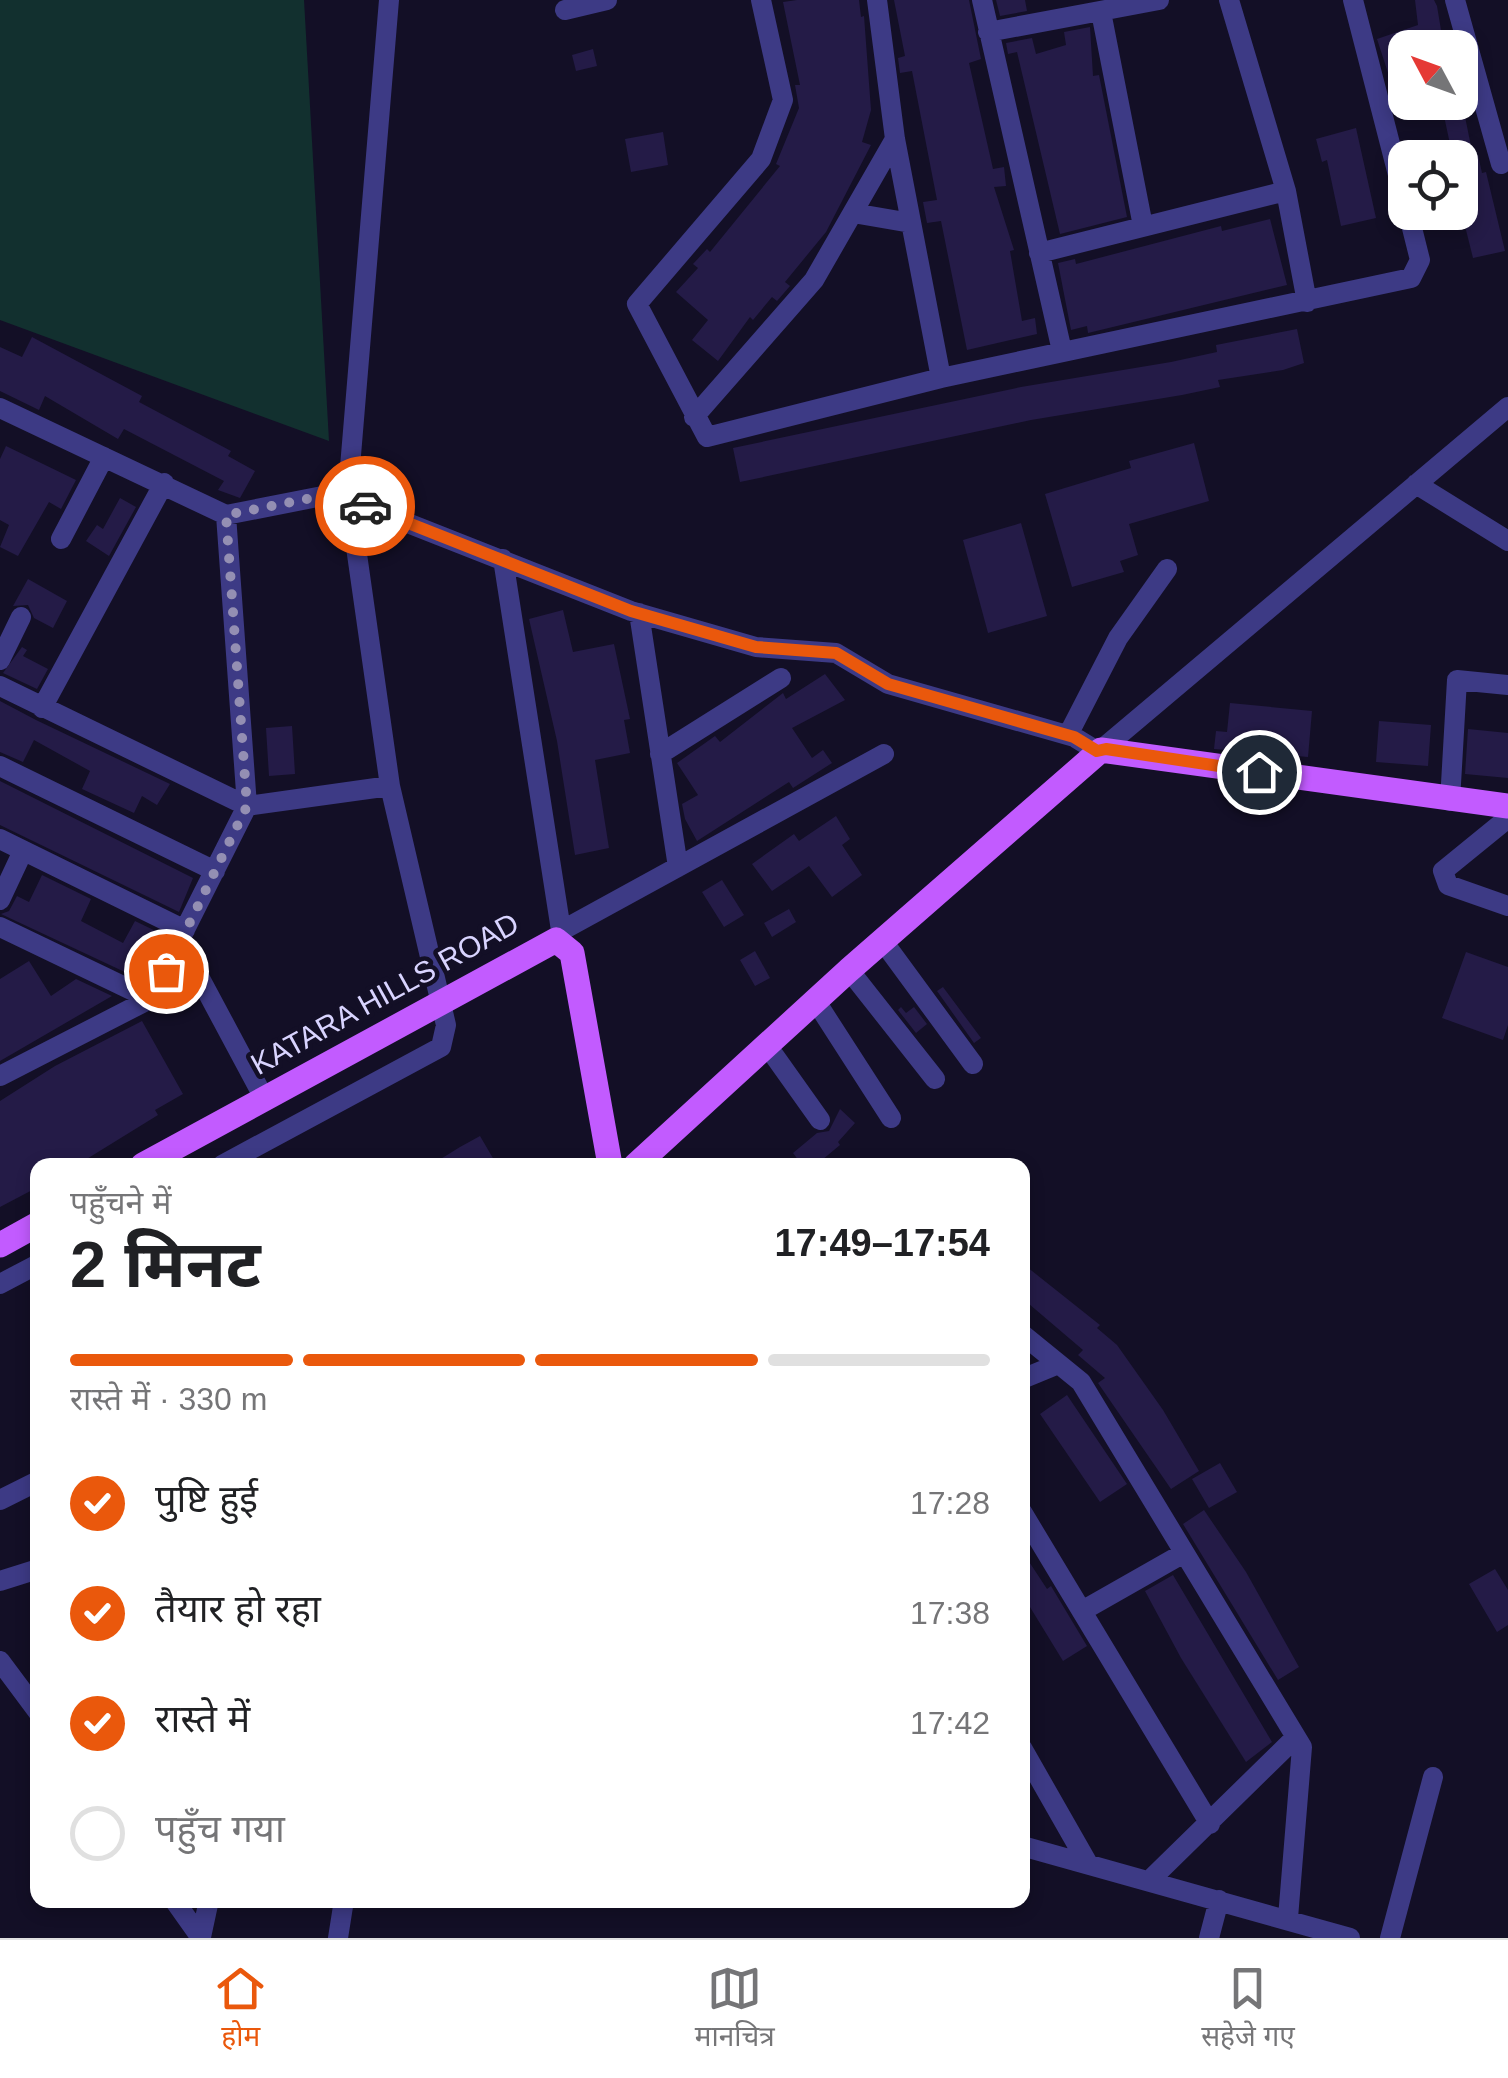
<!DOCTYPE html>
<html lang="hi">
<head>
<meta charset="utf-8">
<style>
  :root { --surface:#fff; --page:#f6f6f6; --text:#202124; --muted:#757577; --line:#e0e0e0; --accent:#ea580c }
  body { margin:0; font-family:Helvetica,"Noto Sans Devanagari",sans-serif; background:var(--page); color:var(--text); height:100vh; display:flex; flex-direction:column; font-size:38px; white-space:nowrap }
  * { box-sizing:border-box; margin:0 }
  p { font-size:32px; color:var(--muted) }
  .icon { flex:none; width:55px; height:55px; fill:none; stroke:currentColor; stroke-width:2; stroke-linecap:round; stroke-linejoin:round }
  .map { position:relative; flex:1; overflow:hidden }
  .details { position:absolute; left:30px; top:1158px; width:1000px; height:750px; display:flex; flex-direction:column; background:var(--surface); border-radius:20px; box-shadow:0 5px 15px #0003 }
  .details>* { flex:none }
  .needle { width:65px; rotate:311deg }
  .controls { position:absolute; left:1388px; top:30px; display:grid; gap:20px }
  .controls a { display:grid; place-items:center; width:90px; height:90px; border-radius:20px; background:var(--surface); box-shadow:0 5px 15px #0003; font-size:50px }
  .pin { position:absolute; display:grid; place-items:center; width:85px; height:85px; color:#fff; margin:-42px; border:5px solid #fff; border-radius:50%; box-shadow:0 2px 10px #0007 }
  .courier { position:absolute; display:grid; place-items:center; width:100px; height:100px; margin:-50px; border:8px solid #ea580c; border-radius:50%; background:#fff; color:#222; box-shadow:0 2px 12px #0007 }
  .summary em { font-style:normal; font-weight:700 }
  .summary div { display:flex; flex-direction:column-reverse }
  .summary { display:flex; align-items:center; justify-content:space-between; height:170px; padding:0 40px }
  h1 { font-size:65px; font-weight:700; line-height:75px }
  .bar { display:grid; grid-template-columns:repeat(4,1fr); gap:15px 10px; align-content:center; height:120px; padding:0 40px }
  .bar i { height:12px; border-radius:8px; background:var(--line) }
  .bar .current { background:var(--accent) }
  .bar p { grid-column:span 4 }
  ol { padding:0 40px; list-style:none }
  li { display:flex; align-items:center; gap:30px; height:110px }
  li p { margin-inline-start:auto }
  li .icon { padding:10px; border-radius:50%; background:var(--accent); color:#fff; stroke-width:4 }
  li:last-child { color:var(--muted) }
  li i { width:55px; height:55px; border:5px solid var(--line); border-radius:50% }
  .menu { display:flex; justify-content:space-around; align-items:center; height:140px; border-top:2px solid var(--line); background:var(--surface); font-size:28px; color:var(--muted) }
  .menu a { display:grid; justify-items:center; gap:5px }
  .menu .current { color:var(--accent) }
  .map>svg:first-child { display:block }
  .green { fill:#12302f }
  .building { fill:#241b47 }
  .lines { fill:none; stroke-linecap:round; stroke-linejoin:round }
  .minor { stroke:#3d3a85; stroke-width:20 }
  .major { stroke:#c25bff; stroke-width:25 }
  .done { stroke:#948fb3; stroke-width:10; stroke-dasharray:0 18 }
  .route { stroke:#ea580c; stroke-width:12 }
  .labels { text-anchor:middle; stroke-width:9; stroke-linejoin:round; paint-order:stroke }
  .street-label { font-size:30px; fill:#d9d4ff; stroke:#130f26 }
</style>
</head>
<body>
<div class="map">
<svg width="1508" height="1938" viewBox="0 0 1508 1938">
  <rect width="100%" height="100%" fill="#130f26"/>
  <path class="green" d="M0,0H304L329,441L0,320Z"/>
  <path class="building" d="M797,0H859L861,17L864,16L871,110L862,142L871,145L826,232L785,282L790,286L777,301L772,297L753,320L750,317L718,361L692,340L708,320L676,292L698,268L693,264L707,249L710,252L780,166L776,164L799,108L795,85H800L783,2Z
    M894,0H969L981,59L969,63L993,169L1004,167L1006,186L994,187L1014,250L1010,251L1022,321L1035,318L1037,334L967,350L941,221L927,223L923,202L937,200L912,71L900,73L898,58L905,56Z
    M996,0H1025L1027,11L1000,16Z
    M1415,0H1434L1437,6L1444,48H1405V73L1390,79L1377,39L1418,25Z
    M1090,27L1093,76L1099,75L1127,217L1060,234L1017,52L1008,54L1006,43L1032,38L1036,54L1066,45L1064,32Z
    M593,49L597,66L576,71L572,55Z
    M1441,102H1462L1473,156L1478,155L1482,173L1486,172L1505,251L1473,258L1460,206V158H1453Z
    M1356,128L1376,218L1341,226L1327,160L1322,162L1316,139Z
    M663,132L668,165L631,172L625,139Z
    M1270,219L1287,285L1088,333L1087,326L1071,330L1058,263L1075,259L1076,264L1221,226L1222,231Z
    M1297,329L1304,363L1283,370L1218,380L1220,387L1182,395L1031,420L740,482L733,448L1021,387L1171,362L1217,352L1216,345Z
    M32,337L142,396L139,402L231,451L228,456L255,471L240,498L218,490L224,481L124,429L118,439L45,396L39,410L0,391V347L22,357Z
    M1194,443L1209,501L1129,524L1138,555L1120,561L1124,572L1072,587L1045,494L1131,468L1129,461Z
    M6,446L76,480L61,509L49,502L18,556L0,547L9,525L0,520V459Z
    M120,498L136,507L109,556L86,541L97,525L103,529Z
    M1021,523L1047,616L988,633L963,540Z
    M28,579L67,601L53,628L34,618L28,605L13,606Z
    M563,610L573,652L614,644L630,719L624,720L630,753L595,760L609,848L575,855L557,741L529,619Z
    M22,647L27,650L23,656L48,669L37,689L3,673Z
    M825,674L845,700L792,728L812,758L823,750L832,763L793,788L789,782L697,841L685,819L682,804L698,795L677,763L715,736L720,742L783,693L786,699Z
    M0,701L36,720L170,784L157,805L142,796L134,813L82,789L90,771L34,740L23,762L0,752Z
    M1230,703L1312,711L1308,757L1214,749L1216,731L1227,732Z
    M1379,721L1431,725L1428,766L1376,762Z
    M292,726L295,774L269,776L266,728Z
    M1468,729L1508,733V778L1465,774Z
    M0,781L193,878L179,912L0,825Z
    M836,816L850,839L842,845L862,875L832,897L809,866L772,891L752,864L794,834L799,841Z
    M42,875L91,899L81,921L123,943L135,921L166,936L144,981L1,914L9,911L17,896L29,902Z
    M722,880L744,915L724,927L702,892Z
    M789,909L796,922L772,937L764,923Z
    M755,951L770,978L755,986L740,960Z
    M1466,952L1508,967V1025L1503,1040L1442,1018Z
    M29,961L51,996L76,979L112,996L0,1061V979Z
    M943,987L981,1038L974,1043L937,991Z
    M901,1007L906,1013L914,1007L927,1024L916,1033L898,1010Z
    M142,1021L183,1094L155,1110L158,1115L77,1165H38V1187L0,1207V1101L55,1066Z
    M840,1109L855,1123L838,1142L840,1145L816,1165H802L793,1153L817,1133L829,1131Z
    M480,1136L497,1165H431L460,1147Z
    M1022,1263L1100,1325L1097,1328L1117,1345L1163,1410L1199,1471L1171,1489L1098,1383L1105,1378L1078,1355L1083,1350L1022,1298Z
    M1067,1395L1127,1484L1100,1502L1040,1414Z
    M1220,1463L1237,1492L1209,1508L1192,1479Z
    M1204,1510L1246,1572L1299,1667L1278,1680L1183,1524Z
    M1022,1551L1047,1589L1051,1586L1087,1646L1063,1661L1022,1594Z
    M1495,1569L1508,1590V1625L1497,1632L1469,1584Z
    M1173,1575L1272,1742L1246,1762L1181,1658L1145,1591Z"/>
  <g class="lines">
    <path class="minor" d="M761,0L783,100L761,159L637,304L707,437L941,378L1411,278L1420,260L1408,212
      M877,0L895,139L941,378
      M982,0L1062,351
      M1229,0L1286,191L1307,302
      M1353,0L1405,202
      M1455,0L1501,164
      M565,10L607,0
      M1101,12L1143,226
      M988,32L1159,0
      M853,213L911,223
      M1039,253L1286,191
      M0,408L226,515L348,491L390,786L446,1025L441,1047L222,1165
      M694,417L814,280L895,139
      M1416,484L1508,541
      M348,491L389,0
      M349,500L631,611L756,647L836,653L888,684L1074,737L1097,751
      M61,539L104,457
      M503,559L563,943
      M639,613L678,867
      M0,660L21,617
      M0,686L247,806L390,786
      M42,708L164,483
      M1068,735L1118,638L1167,569
      M1101,750L1508,407
      M660,754L781,678
      M0,766L215,871
      M1450,801L1457,680L1508,685
      M1508,818L1443,871L1448,885L1508,906
      M0,839L185,930
      M0,900L23,851
      M0,927L150,999
      M561,931L884,754
      M882,940L973,1064
      M181,943L264,1098
      M849,970L935,1079
      M815,1000L891,1118
      M766,1044L820,1120
      M0,1076L150,999L247,806L226,515
      M0,1284L38,1264
      M1022,1334L1081,1382L1302,1747L1288,1918
      M1022,1379L1056,1365
      M0,1500L38,1481
      M1022,1512L1210,1824
      M0,1581L38,1569
      M1082,1611L1184,1553
      M0,1661L38,1712
      M1022,1748L1087,1862
      M1022,1846L1350,1938
      M1150,1880L1296,1737
      M174,1900L201,1938
      M201,1937L209,1900
      M338,1938L344,1900
      M1209,1938L1219,1900
      M1390,1938L1433,1777"/>
    <path class="major" d="M143,1165L556,940L572,953L610,1165
      M636,1165L849,970L1101,750L1508,806
      M0,1245L38,1224"/>
  </g>
  <g class="lines">
    <path class="done" d="M166,971L247,806L226,515L348,491L349,500L365,506"/>
    <path class="route" d="M365,506L631,611L756,647L836,653L888,684L1074,737L1097,751L1106,749L1259,772"/>
  </g>
  <g class="labels">
    <g class="street-label">
      <text transform="translate(385 994) rotate(-29)" y="10">KATARA HILLS ROAD</text>
    </g>
  </g>
</svg>
<div class="controls">
<a><svg class="needle" viewBox="-14 -14 28 28"><path d="M0-13l5 13h-10z" fill="#e53935"/><path d="M0 13l5-13h-10z" fill="#757577"/></svg></a>
<a><svg class="icon" aria-label="locate" viewBox="0 0 24 24"><circle cx="12" cy="12" r="6"/><path d="M12 2v4M12 18v4M2 12h4M18 12h4"/></svg></a>
</div>
<div class="pin" style="left:166px;top:971px;background:#ea580c"><svg class="icon" aria-label="bag" viewBox="0 0 24 24"><path d="M5 8h14l-1 12H6zM9 8a3 3 0 0 1 6 0"/></svg></div>
<div class="pin" style="left:1259px;top:772px;background:#1f2937"><svg class="icon" aria-label="home" viewBox="0 0 24 24"><path d="M3 11l9-7 9 7M6 9v11h12V9"/></svg></div>
<div class="courier" style="left:365px;top:506px"><svg class="icon" aria-label="car" viewBox="0 0 24 24"><path d="M5 17H2v-5l4-1 3-4h7l3 4 3 1v5h-3M9 17h6M6 11h13"/><circle cx="7" cy="17" r="2"/><circle cx="17" cy="17" r="2"/></svg></div>
<section class="details">
<div class="summary"><div><h1>2 मिनट</h1><p>पहुँचने में</p></div><em>17:49–17:54</em></div>
<div class="bar"><i class="current"></i><i class="current"></i><i class="current"></i><i></i><p>रास्ते में · 330 m</p></div>
<ol>
<li><svg class="icon" aria-label="check" viewBox="0 0 24 24"><path d="M5 12l5 5 9-10"/></svg>पुष्टि हुई<p>17:28</p></li>
<li><svg class="icon" aria-label="check" viewBox="0 0 24 24"><path d="M5 12l5 5 9-10"/></svg>तैयार हो रहा<p>17:38</p></li>
<li><svg class="icon" aria-label="check" viewBox="0 0 24 24"><path d="M5 12l5 5 9-10"/></svg>रास्ते में<p>17:42</p></li>
<li><i></i>पहुँच गया</li>
</ol>
</section>
</div>
<nav class="menu">
<a class="current"><svg class="icon" aria-label="home" viewBox="0 0 24 24"><path d="M3 11l9-7 9 7M6 9v11h12V9"/></svg>होम</a>
<a><svg class="icon" aria-label="map" viewBox="0 0 24 24"><path d="M3 6l6-2 6 2 6-2v14l-6 2-6-2-6 2zM9 4v14M15 6v14"/></svg>मानचित्र</a>
<a><svg class="icon" aria-label="saved" viewBox="0 0 24 24"><path d="M7 4h10v16l-5-4-5 4z"/></svg>सहेजे गए</a>
</nav>
</body>
</html>
